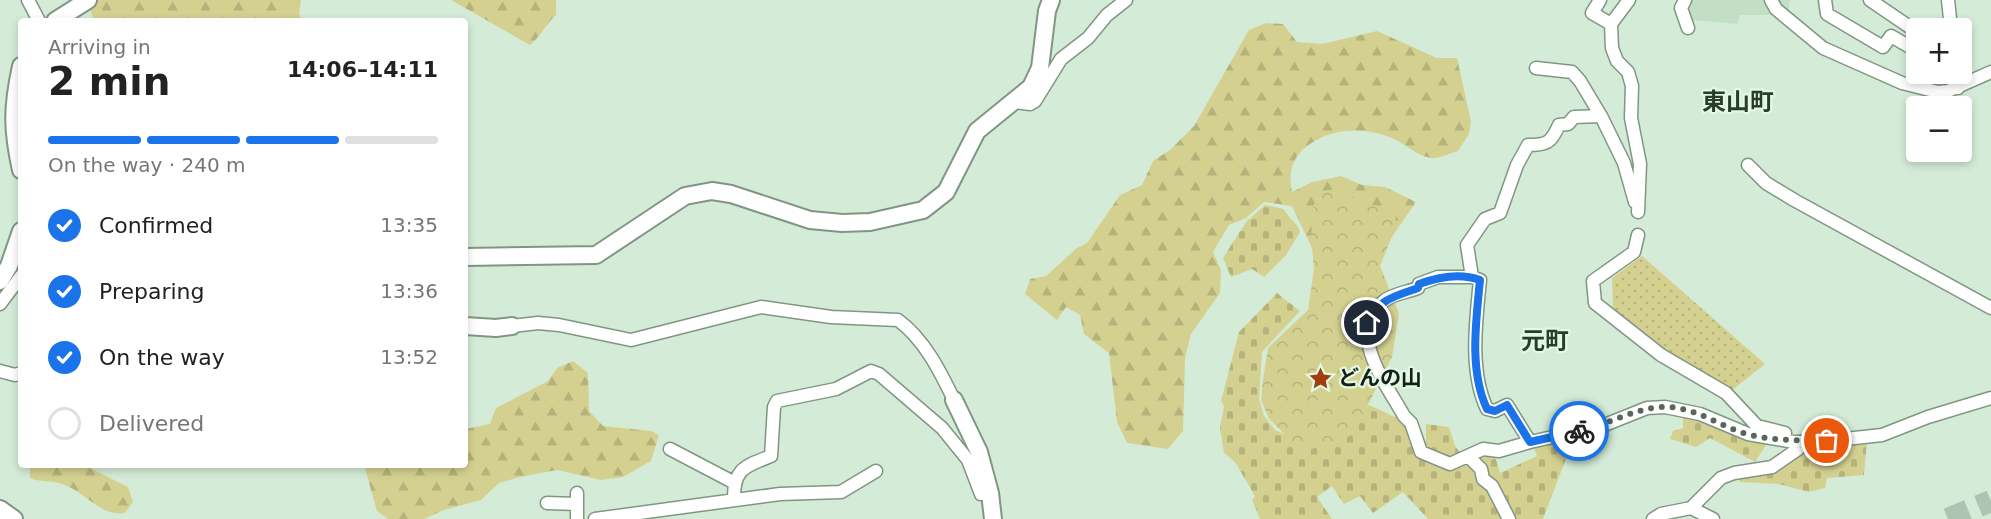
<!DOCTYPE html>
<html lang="en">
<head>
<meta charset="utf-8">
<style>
  :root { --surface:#fff; --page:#f6f6f6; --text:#222; --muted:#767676; --line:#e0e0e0; --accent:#1a73e8 }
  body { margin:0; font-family:"DejaVu Sans","Noto Sans JP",sans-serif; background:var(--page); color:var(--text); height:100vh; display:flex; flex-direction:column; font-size:22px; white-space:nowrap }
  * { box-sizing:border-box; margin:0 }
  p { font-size:20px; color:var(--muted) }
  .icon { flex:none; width:33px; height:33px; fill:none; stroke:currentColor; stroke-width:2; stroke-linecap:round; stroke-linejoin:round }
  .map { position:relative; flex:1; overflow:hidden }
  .panel { position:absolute; left:18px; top:18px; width:450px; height:450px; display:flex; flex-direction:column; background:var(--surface); border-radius:6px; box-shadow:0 3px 9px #0003 }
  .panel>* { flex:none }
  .tools { position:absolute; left:1906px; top:18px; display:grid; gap:12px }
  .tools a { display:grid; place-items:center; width:66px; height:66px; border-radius:6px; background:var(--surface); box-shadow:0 3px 9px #0003; font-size:30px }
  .pin { position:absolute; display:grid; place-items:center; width:51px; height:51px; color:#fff; margin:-26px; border:3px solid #fff; border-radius:50%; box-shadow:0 2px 6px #0007 }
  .courier { position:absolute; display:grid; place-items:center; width:60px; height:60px; margin:-30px; border:4px solid #1a73e8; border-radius:50%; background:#fff; color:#222; box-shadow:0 2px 8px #0007 }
  .overview em { font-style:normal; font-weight:800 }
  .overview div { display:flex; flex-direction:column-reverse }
  .overview { display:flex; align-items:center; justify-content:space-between; height:102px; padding:0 30px }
  h1 { font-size:39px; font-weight:800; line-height:45px }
  .bar { display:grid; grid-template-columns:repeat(4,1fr); gap:9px 6px; align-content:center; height:72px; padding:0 30px }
  .bar i { height:8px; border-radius:4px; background:var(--line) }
  .bar .current { background:var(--accent) }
  .bar p { grid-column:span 4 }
  ol { padding:0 30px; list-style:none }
  li { display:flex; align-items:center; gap:18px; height:66px }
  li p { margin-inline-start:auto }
  li .icon { padding:6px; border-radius:50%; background:var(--accent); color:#fff; stroke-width:4 }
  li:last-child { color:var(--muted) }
  li i { width:33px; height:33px; border:3px solid var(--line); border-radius:50% }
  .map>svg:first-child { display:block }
  .built { fill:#c2dfc5 }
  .grass { fill:url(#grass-dots) }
  .forest { fill:url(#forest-firs) }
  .cemetery { fill:url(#cemetery-stones) }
  .park { fill:url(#park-crowns) }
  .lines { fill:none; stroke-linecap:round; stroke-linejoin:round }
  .highway-tunnel { stroke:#aec3b1; stroke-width:22; stroke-dasharray:22 11; stroke-linecap:butt }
  .street-casing { stroke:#809683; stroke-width:15 }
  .secondary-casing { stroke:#809683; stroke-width:20 }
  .street { stroke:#fff; stroke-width:12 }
  .secondary { stroke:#fff; stroke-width:16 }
  .done { stroke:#59675b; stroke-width:6; stroke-dasharray:0 10.8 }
  .route { stroke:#1a73e8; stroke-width:8 }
  .labels { text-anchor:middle; stroke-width:4.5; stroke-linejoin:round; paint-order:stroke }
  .poi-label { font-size:21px; font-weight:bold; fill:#171f18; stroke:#e2f9e4; text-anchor:start }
  .quarter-label { font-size:24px; font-weight:bold; fill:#2a3c2c; stroke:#e2f9e4 }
</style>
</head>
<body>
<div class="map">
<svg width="1991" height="519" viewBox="0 0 1991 519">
  <defs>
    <pattern id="grass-dots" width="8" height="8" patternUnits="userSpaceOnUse" patternTransform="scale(1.5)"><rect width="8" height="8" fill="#d4d190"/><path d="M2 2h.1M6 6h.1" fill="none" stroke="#b5b37b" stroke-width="1.8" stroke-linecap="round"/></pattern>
    <pattern id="forest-firs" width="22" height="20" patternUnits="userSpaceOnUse" patternTransform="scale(1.5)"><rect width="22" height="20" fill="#d4d190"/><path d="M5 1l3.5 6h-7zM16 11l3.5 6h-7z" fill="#b5b37b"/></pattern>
    <pattern id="cemetery-stones" width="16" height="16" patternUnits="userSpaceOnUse" patternTransform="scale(1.5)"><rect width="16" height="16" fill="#d4d190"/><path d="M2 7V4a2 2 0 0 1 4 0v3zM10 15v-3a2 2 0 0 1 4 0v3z" fill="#b5b37b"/></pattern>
    <pattern id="park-crowns" width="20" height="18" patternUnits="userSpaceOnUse" patternTransform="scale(1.5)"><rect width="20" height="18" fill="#d4d190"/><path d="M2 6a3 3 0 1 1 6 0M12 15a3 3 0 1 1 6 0" fill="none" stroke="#b5b37b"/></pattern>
  </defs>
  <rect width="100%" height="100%" fill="#d4ecd7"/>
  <path class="built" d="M1687,0H1790L1788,14L1777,7L1769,15H1740L1737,24L1690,20L1684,5Z"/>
  <path class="grass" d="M1642,256L1765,364L1731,391L1660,348L1613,309L1612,278Z"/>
  <path class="forest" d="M87,0H301L299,14L302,21H94Z
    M451,0H556V15C546,24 541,36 530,45Z
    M1266,23L1283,24L1297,42L1322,44L1377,31L1437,58H1457L1471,121L1469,134L1458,151C1450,153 1440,159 1431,158C1417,156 1407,145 1394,139C1366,127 1335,127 1310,144C1292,156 1288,172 1292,192L1312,182L1341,176L1362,185L1385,187L1416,202L1372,266L1321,267L1292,206L1264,202L1246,218L1229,225L1213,252L1221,270L1220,293L1191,334L1185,358L1183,431L1168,449L1127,443L1117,422L1109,353L1084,334L1080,315L1066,307L1057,320L1025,294L1030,279L1046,276L1077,248L1087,243L1120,195L1142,185L1153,161L1170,150L1194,126L1249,30Z
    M573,361L588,373L589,411L603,426L651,431L659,435L651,461L623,477L601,480L557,470L520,477L499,483L481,500L444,510L424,519H388L377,511L364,465H465V429L490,424L496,408L548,381L557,368Z
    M30,465H84L128,487L133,502L125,513C100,517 85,491 62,484C51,480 42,483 30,478Z"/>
  <path class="cemetery" d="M1265,205L1284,209C1289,219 1297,222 1300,232L1286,255L1264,277L1252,269L1231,277L1223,258L1246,222Z
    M1277,293L1300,311L1262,352L1259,399L1264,416L1275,430L1299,440L1343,423L1369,405L1410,424L1416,442L1426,441V424L1449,427L1455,446L1466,460L1486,451L1494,453L1500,473L1537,456L1532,443L1564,438L1567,456L1543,519H1428L1403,492L1373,513L1360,496L1344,504L1332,486L1317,497L1332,519H1260L1252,500L1255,496L1235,462L1224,453L1220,428L1224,406L1221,401L1239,332Z
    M1683,412L1768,442L1755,462L1710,438L1696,447L1670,439L1673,431L1683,428Z
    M1867,441L1864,475L1827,478L1825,488L1808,492L1779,484L1740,482L1737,475L1753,474L1806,444Z"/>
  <path class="park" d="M1327,190H1346L1357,201L1396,211L1395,229L1380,266L1399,313L1392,357L1371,399L1350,436L1331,445L1310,449L1292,441L1269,419L1261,400L1263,379L1268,348L1308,310L1314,269L1311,237L1314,204Z"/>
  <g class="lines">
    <path class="highway-tunnel" d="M1948,519L1991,501"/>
    <defs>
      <path id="street" d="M28,0L39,21
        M1600,0L1592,13L1611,24L1629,0
        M1685,0L1681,8L1688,28
        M1771,0L1776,9L1823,48L1902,83L1938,92L1948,91L1991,72
        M1825,0L1827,14L1883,47L1891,36L1917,51
        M1870,0L1917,32
        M1948,0L1951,28
        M1611,24L1612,48L1617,61L1628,72L1632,86L1631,118L1640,164L1638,212
        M1536,68L1572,72L1580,81L1601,116L1624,163L1635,202
        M1953,74L1958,88
        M1014,102L1030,104L1035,101L1061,59L1088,38L1107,15L1126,0
        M1601,116L1574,117L1568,124L1559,125C1551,143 1547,145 1528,145L1517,165L1500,213L1485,219L1467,245L1472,277L1480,280C1476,321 1469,371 1487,409L1495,411L1507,405L1530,442L1602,426L1647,408L1665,407L1700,414L1748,434L1794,442L1827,441L1882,435L1928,417L1991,398
        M1748,165L1766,183L1794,200L1991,308
        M1638,235L1634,252L1593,281L1595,303L1661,355L1726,393L1757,426L1785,433
        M1472,277H1438L1419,284L1418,288C1408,292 1392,294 1384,301C1344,331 1387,385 1404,416L1411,423L1421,452L1450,464L1483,449L1499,451L1530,442
        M0,304L21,276
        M512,326L538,323L559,325L631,340L761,307L831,317L898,320C924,339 940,371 954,400
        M0,371L15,375L21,373
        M670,449L733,482
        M1468,456L1481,469L1483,479L1492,486L1509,519
        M734,500C733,469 745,466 771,456L774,407L777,401L836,389L871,371L879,374L942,428L968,460L981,494L990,493
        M547,503L577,504
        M1691,508L1713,519
        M577,519V493
        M595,519L780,494L841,492L876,471
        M1653,519L1661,514L1691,508L1721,478L1734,473L1772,467L1798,449L1806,440"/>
      <path id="secondary" d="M55,21L88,0
        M21,66C12,108 12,129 21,170
        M465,257L596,255L685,196L712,191L731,194L810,220L842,223L870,222L923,210L946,192L977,131L1031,87L1040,68L1047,11L1051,0
        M0,281L9,266L21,231
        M465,326L496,328L512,326
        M954,400L979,452L990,493L993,519
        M0,509L14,519"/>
    </defs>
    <use href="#street" class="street-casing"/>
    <use href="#secondary" class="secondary-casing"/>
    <use href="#street" class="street"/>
    <use href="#secondary" class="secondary"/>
  </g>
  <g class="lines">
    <path class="done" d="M1579,431C1607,425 1635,408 1663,407C1695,406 1720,427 1750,435C1776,441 1801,440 1827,441"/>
    <path class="route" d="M1367,323C1381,298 1393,297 1418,288L1419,284C1438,277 1461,273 1480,280C1476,321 1469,371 1487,409L1495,411L1507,405L1530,442L1579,431"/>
  </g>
  <defs>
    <symbol id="sight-bare" viewBox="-9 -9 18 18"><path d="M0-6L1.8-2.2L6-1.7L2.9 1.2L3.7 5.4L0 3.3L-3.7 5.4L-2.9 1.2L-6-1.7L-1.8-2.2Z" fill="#a23e0d" stroke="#e2f9e4" stroke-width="2.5" paint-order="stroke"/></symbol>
  </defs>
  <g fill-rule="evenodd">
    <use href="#sight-bare" x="1304" y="362" width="33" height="33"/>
  </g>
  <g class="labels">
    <g class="poi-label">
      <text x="1338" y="385">どんの山</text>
    </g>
    <g class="quarter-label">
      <text x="1738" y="110">東山町</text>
      <text x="1545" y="349">元町</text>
    </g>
  </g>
</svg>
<div class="tools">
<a>+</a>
<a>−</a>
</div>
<div class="pin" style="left:1827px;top:441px;background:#ea580c"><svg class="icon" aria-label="bag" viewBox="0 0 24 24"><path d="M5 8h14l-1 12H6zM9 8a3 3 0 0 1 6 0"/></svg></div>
<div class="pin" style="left:1367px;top:323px;background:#1f2937"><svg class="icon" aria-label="home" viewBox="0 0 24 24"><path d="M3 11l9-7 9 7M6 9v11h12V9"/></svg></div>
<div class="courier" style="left:1579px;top:431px"><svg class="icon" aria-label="bike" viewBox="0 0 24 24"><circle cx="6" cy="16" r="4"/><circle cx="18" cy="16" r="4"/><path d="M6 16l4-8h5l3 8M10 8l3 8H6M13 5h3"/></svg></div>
<section class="panel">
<div class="overview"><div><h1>2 min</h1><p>Arriving in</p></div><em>14:06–14:11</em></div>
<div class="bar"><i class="current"></i><i class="current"></i><i class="current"></i><i></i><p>On the way · 240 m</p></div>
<ol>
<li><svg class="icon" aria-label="check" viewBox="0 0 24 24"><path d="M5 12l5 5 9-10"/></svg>Confirmed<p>13:35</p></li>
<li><svg class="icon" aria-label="check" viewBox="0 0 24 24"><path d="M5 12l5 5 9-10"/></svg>Preparing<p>13:36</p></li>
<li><svg class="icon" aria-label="check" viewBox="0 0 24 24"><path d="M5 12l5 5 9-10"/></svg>On the way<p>13:52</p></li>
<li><i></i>Delivered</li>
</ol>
</section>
</div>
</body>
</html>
